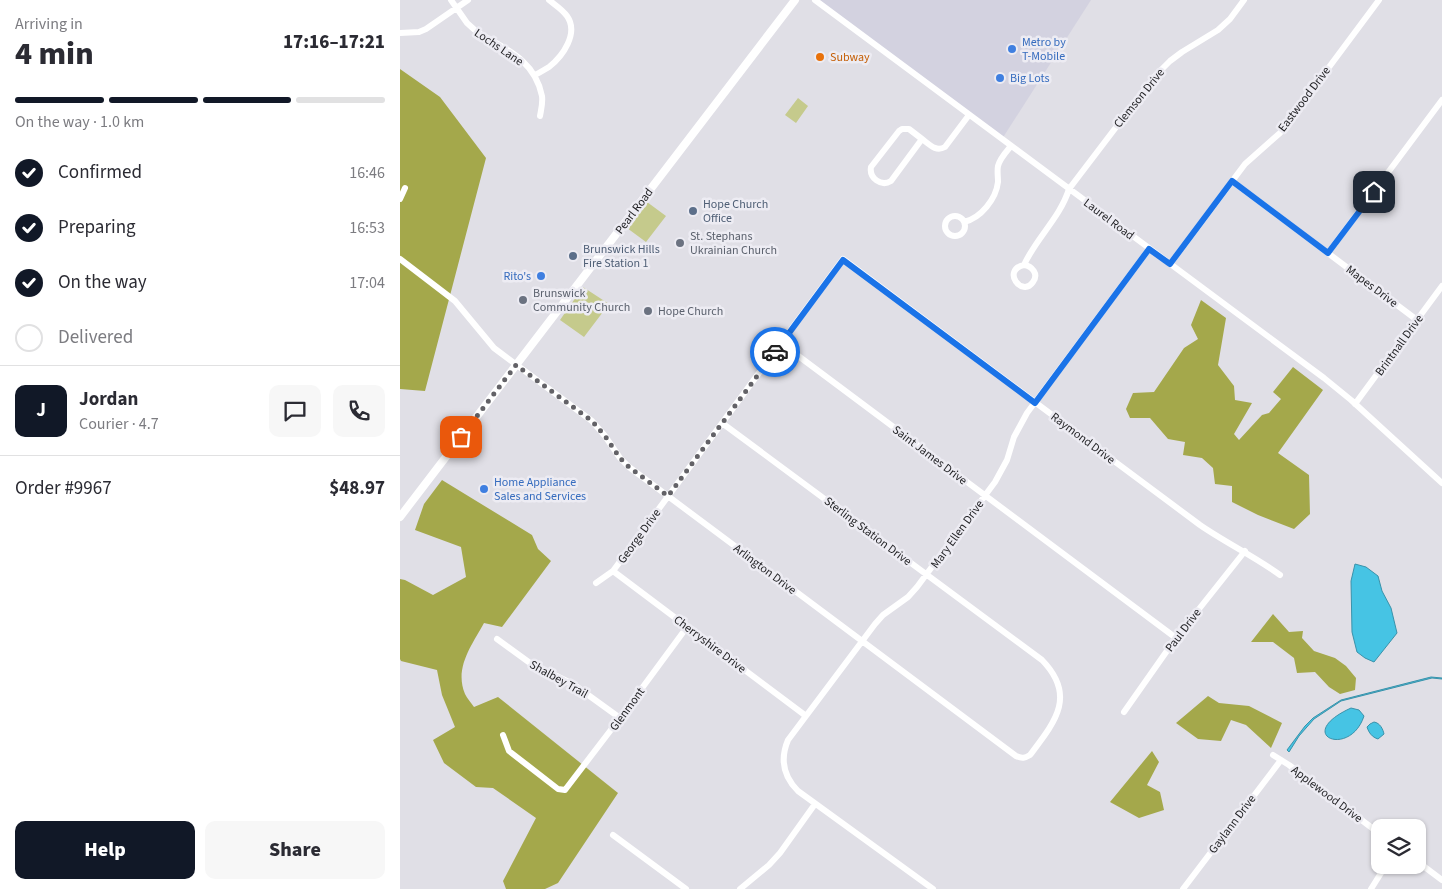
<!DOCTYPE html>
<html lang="en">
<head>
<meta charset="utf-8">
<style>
  :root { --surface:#fff; --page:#f7f7f7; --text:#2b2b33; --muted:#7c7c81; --line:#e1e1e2; --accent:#111827 }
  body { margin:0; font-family:"Source Sans 3",sans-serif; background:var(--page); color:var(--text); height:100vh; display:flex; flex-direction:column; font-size:19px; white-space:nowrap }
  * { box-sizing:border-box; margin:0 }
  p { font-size:16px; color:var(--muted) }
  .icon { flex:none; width:28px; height:28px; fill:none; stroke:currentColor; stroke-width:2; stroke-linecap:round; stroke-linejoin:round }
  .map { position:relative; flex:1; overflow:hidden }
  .sheet { display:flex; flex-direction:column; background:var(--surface); width:400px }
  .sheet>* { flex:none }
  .fabs { position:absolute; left:971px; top:819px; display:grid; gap:10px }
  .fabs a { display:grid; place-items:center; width:55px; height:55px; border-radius:10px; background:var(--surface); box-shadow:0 1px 4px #0004; font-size:25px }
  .pin { position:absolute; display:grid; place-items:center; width:42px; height:42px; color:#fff; margin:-21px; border-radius:10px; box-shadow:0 2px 8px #0006 }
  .courier { position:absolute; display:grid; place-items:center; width:50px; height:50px; margin:-25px; border:4px solid #1a73e8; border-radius:50%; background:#fff; color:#222; box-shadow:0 1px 6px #0007 }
  .headline em { font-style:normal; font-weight:800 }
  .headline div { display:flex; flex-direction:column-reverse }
  .headline { display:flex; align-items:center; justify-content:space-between; height:85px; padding:0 15px }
  h1 { font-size:32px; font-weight:800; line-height:38px }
  .bar { display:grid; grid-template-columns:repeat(4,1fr); gap:8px 5px; align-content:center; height:60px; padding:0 15px }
  .bar i { height:6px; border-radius:4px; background:var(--line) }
  .bar .on { background:var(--accent) }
  .bar p { grid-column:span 4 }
  .line { display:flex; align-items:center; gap:12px; padding:0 15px; border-top:1px solid var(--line) }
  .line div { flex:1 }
  .round { display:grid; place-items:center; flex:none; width:52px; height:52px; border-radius:10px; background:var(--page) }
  ol { padding:0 15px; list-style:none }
  li { display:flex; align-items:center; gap:15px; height:55px }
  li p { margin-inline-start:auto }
  li .icon { padding:5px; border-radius:50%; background:var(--accent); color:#fff; stroke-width:4 }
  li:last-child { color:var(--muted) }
  li i { width:28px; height:28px; border:2px solid var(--line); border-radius:50% }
  .action { display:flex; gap:10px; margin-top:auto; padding:10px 15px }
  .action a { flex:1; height:58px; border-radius:10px; background:var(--accent); color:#fff; font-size:20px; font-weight:800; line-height:58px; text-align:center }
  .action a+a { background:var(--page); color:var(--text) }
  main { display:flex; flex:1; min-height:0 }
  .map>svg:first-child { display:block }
  .built { fill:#d3d2e0 }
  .green { fill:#c5ca8c }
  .forest { fill:#a4a84b }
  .water { fill:#46c4e4; stroke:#3a92aa }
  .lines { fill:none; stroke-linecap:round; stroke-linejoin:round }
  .minor { stroke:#fff; stroke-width:6 }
  .major { stroke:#fff; stroke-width:8 }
  .done { stroke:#636267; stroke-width:5; stroke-dasharray:0 9 }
  .route { stroke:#1a73e8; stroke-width:6 }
  .shop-dot { fill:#3f7fe0; stroke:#edecf3; stroke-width:2 }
  .food-dot { fill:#e8710a; stroke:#edecf3; stroke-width:2 }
  .service-dot { fill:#5c6f8a; stroke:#edecf3; stroke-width:2 }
  .worship-dot { fill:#6b7280; stroke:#edecf3; stroke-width:2 }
  .labels { text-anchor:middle; stroke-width:5; stroke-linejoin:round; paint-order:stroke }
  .shop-label { font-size:12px; fill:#366cbe; stroke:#edecf3; text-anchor:start }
  .street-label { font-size:12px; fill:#1f1f22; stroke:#edecf3 }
  .food-label { font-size:12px; fill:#c56008; stroke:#edecf3; text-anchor:start }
  .service-label { font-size:12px; fill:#4e5e75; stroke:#edecf3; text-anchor:start }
  .worship-label { font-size:12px; fill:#5b616d; stroke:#edecf3; text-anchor:start }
</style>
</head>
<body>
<main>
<section class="sheet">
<div class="headline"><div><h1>4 min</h1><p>Arriving in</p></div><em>17:16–17:21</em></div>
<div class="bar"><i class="on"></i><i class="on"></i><i class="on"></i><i></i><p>On the way · 1.0 km</p></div>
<ol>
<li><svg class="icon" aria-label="check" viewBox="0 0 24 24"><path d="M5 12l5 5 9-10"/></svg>Confirmed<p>16:46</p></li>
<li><svg class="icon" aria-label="check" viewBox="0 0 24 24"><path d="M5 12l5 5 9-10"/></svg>Preparing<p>16:53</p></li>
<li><svg class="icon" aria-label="check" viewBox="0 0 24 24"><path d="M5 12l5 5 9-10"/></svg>On the way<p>17:04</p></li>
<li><i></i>Delivered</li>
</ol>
<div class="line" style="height:90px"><b class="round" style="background:var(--accent);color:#fff">J</b><div><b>Jordan</b><p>Courier · 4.7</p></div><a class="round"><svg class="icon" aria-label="chat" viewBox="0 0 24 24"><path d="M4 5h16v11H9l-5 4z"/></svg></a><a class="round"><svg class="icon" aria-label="phone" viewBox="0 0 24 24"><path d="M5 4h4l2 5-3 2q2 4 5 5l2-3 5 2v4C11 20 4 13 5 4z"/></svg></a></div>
<div class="line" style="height:65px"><div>Order #9967</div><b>$48.97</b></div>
<div class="action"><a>Help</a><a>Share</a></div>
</section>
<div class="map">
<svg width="1042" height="889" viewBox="0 0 1042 889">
  <rect width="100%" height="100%" fill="#e0dfe6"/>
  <path class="built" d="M415,0H691L602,139Z"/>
  <path class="green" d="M398,98L408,106L396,123L385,115Z
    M247,202L266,216L246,242L227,228Z
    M183,287L209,304L184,337L160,320Z"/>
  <path class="forest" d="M0,69L40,97L86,158L25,391L0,389Z
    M801,300L826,318L818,365L834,386L835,400L852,403L834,434L839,440L862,415L869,413L881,399L873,392L893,367L923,390L878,453L909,475L910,514L894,529L858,515L832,502V486L815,484L813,468L802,458L783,455L785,442L768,439L750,418H730L726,409L733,393L754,392L784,348L798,339L791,325Z
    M42,480L132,535L138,549L151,561L102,627L84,623C72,645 54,668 65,694C67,698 71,703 74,707L98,697L218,793L158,883L145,889H106L103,881L136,818L93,788L76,787L44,763L33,740L55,727L42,695L37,670L1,661L0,659V579L5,580L33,595L66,577L61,547L15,530L24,504Z
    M873,614L889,632L903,631L902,638L914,651L935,658L946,666L956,678L955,690L940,694L929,687L915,672L897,673L894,658L873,642H851Z
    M808,696L819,703L849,706L882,723L871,748L846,725L831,720L821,741L798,739L776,723Z
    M752,751L759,762L747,785L760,792L764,810L739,818L710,802Z"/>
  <path class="water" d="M955,564L966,567L978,576L982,591L991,608L997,633L974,662L965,658L957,652L952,632L951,581Z
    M1031,677L1042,678V679L1032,678L941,701L914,719L899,736L889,752L887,750L905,726L913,718L941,700Z
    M951,708L959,710L964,716C950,759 892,735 951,708Z
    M974,722C980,723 983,729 984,734L978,739C972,737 969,733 967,727L970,724Z"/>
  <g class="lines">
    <path class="minor" d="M51,0L67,23L77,32C106,49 135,60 142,96C143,103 141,110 140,116
      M415,0L924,378L951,400L1042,483
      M0,33L19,32L26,29L68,0
      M135,75C139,73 144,70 149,67C163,56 179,33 167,16C162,9 155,5 149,0
      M502,129H509L522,139L491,181C481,187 469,178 471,167L499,131Z
      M522,139C530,145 536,152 545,147L569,115
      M832,181L1017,320
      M0,199L5,188
      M545 226a10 10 0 1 1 20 0a10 10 0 1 1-20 0Z
      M564,222C581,218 596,199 598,182C598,176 597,171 598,166C600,158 606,152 611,146
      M928,253L1042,100
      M0,259L55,301L94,348L192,421L205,436L220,458L229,467L616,756C622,759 625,758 630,755C655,722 677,696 642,660L322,423
      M770,264L845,164L880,133L979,0
      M624,265C632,266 639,274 633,282C622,298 601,270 624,265C636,238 660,218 669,189L755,76L770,61L782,52L818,30L830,19L844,0
      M381,343L776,638
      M955,404L1042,286
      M213,571L406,716
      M196,583L213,571L443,259L800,525C826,543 854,556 880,575
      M97,639L130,663L173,684L220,718
      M724,712L776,638L845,551
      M103,735L109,751L158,789L165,790L220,718L287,627
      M873,755L889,765L980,834
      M213,835L286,889
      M1018,862L1042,880
      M340,889L369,865L380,853L415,804
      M533,889L398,791C383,776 380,759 388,740L475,624L483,615L508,597L517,587L595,482L607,460L614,437L627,413L749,249
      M783,889L881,760
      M971,889L986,865"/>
    <path class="major" d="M0,517L395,0"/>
  </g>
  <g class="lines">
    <path class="done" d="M61,437L116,365L192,421L205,436L220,458L229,467L268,496L375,352"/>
    <path class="route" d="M375,352L443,260L635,403L749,249L770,264L832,181L928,253L974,192"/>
  </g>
  <g class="shop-dot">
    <circle cx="612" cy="49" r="5"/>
    <circle cx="600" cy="78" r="5"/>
    <circle cx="141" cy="276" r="5"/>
    <circle cx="84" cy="489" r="5"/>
  </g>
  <circle class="food-dot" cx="420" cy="57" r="5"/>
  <g class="service-dot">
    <circle cx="293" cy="211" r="5"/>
    <circle cx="173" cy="256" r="5"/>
  </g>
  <g class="worship-dot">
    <circle cx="280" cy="243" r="5"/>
    <circle cx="123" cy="300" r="5"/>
    <circle cx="248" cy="311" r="5"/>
  </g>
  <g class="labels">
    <g class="shop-label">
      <text x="622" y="46">Metro by<tspan x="622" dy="14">T-Mobile</tspan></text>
      <text x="610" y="82">Big Lots</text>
      <text x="131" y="280" text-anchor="end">Rito's</text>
      <text x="94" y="486">Home Appliance<tspan x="94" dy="14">Sales and Services</tspan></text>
    </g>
    <g class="street-label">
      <text transform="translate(99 47) rotate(34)" y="4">Lochs Lane</text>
      <text transform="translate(739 98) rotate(-51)" y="4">Clemson Drive</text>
      <text transform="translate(904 99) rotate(-53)" y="4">Eastwood Drive</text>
      <text transform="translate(234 211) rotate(-53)" y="4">Pearl Road</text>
      <text transform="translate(709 219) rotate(37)" y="4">Laurel Road</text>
      <text transform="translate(972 286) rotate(37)" y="4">Mapes Drive</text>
      <text transform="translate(999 345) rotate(-54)" y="4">Brintnall Drive</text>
      <text transform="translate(683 438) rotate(37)" y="4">Raymond Drive</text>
      <text transform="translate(530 455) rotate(37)" y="4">Saint James Drive</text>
      <text transform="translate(468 531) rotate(37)" y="4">Sterling Station Drive</text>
      <text transform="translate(557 534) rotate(-54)" y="4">Mary Ellen Drive</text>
      <text transform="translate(239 536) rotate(-54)" y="4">George Drive</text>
      <text transform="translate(365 569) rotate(37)" y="4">Arlington Drive</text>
      <text transform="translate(783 630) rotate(-53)" y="4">Paul Drive</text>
      <text transform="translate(310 644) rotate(37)" y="4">Cherryshire Drive</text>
      <text transform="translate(159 679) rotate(29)" y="4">Shalbey Trail</text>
      <text transform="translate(227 709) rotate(-54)" y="4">Glenmont</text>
      <text transform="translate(927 794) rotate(37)" y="4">Applewood Drive</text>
      <text transform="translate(832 824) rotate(-53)" y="4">Gaylann Drive</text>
    </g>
    <g class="food-label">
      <text x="430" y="61">Subway</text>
    </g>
    <g class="service-label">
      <text x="303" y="208">Hope Church<tspan x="303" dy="14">Office</tspan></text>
      <text x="183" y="253">Brunswick Hills<tspan x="183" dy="14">Fire Station 1</tspan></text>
    </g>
    <g class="worship-label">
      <text x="290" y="240">St. Stephans<tspan x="290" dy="14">Ukrainian Church</tspan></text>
      <text x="133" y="297">Brunswick<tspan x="133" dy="14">Community Church</tspan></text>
      <text x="258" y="315">Hope Church</text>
    </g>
  </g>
</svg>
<div class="fabs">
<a><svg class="icon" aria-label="layers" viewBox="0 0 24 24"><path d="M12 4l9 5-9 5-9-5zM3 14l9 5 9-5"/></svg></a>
</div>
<div class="pin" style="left:61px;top:437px;background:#ea580c"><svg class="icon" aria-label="bag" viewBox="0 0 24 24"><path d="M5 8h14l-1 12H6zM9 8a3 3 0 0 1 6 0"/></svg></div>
<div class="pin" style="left:974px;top:192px;background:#1f2937"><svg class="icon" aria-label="home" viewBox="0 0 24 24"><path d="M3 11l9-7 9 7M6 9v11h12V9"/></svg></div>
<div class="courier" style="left:375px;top:352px"><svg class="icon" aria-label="car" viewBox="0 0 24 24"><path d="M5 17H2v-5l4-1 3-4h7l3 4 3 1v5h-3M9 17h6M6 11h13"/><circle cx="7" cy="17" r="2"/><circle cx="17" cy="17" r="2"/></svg></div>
</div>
</main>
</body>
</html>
